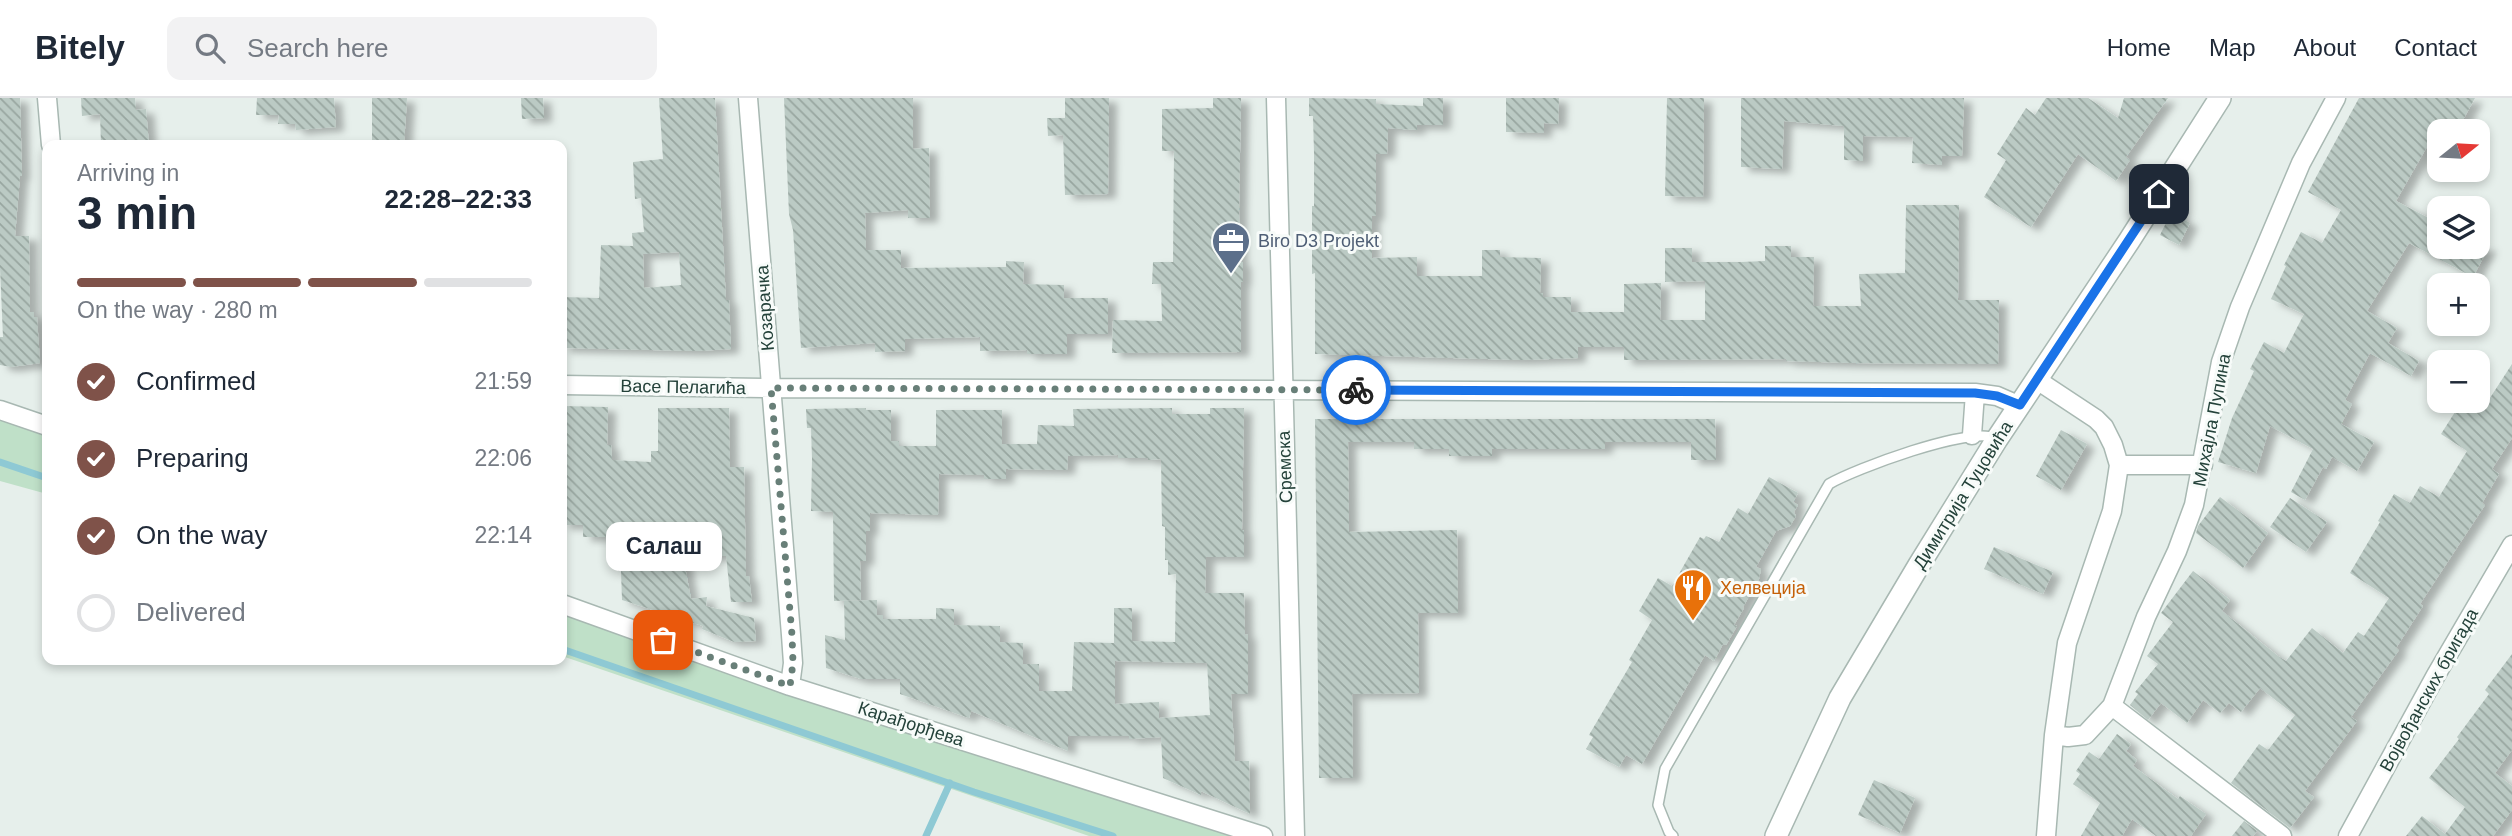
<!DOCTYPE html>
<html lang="en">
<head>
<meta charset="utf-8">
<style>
  :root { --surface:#fff; --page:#f2f2f3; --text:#1f2937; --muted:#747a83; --line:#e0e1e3; --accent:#7f5249 }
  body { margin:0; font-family:Arial,sans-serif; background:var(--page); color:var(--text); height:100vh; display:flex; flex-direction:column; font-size:26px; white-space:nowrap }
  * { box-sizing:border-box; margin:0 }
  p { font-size:23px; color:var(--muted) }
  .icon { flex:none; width:38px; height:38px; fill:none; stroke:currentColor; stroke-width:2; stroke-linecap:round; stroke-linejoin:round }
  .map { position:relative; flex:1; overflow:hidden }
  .details { position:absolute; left:42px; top:42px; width:525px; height:525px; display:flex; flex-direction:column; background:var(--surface); border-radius:14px; box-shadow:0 4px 10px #0003 }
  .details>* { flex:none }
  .needle { width:46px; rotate:72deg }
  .tools { position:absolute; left:2427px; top:21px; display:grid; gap:14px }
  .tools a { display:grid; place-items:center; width:63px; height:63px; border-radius:14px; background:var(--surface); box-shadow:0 4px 10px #0003; font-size:35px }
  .pin { position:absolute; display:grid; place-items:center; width:60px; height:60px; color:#fff; margin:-30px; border-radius:14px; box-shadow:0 4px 10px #0006 }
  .courier { position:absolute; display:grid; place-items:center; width:70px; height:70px; margin:-35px; border:5px solid #1a73e8; border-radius:50%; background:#fff; color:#222; box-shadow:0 2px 9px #0007 }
  .bubble { position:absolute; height:49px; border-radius:14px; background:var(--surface); box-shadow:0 4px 10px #0003; font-size:23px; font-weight:700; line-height:49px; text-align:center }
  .headline em { font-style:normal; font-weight:700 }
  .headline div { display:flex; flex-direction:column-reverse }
  .headline { display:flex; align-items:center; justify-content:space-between; height:119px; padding:0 35px }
  h1 { font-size:46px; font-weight:700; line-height:52px }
  .bar { display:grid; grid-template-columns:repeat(4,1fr); gap:10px 7px; align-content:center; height:84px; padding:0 35px }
  .bar i { height:9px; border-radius:5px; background:var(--line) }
  .bar .selected { background:var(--accent) }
  .bar p { grid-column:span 4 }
  ol { padding:0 35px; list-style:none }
  li { display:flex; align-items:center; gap:21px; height:77px }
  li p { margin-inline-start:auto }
  li .icon { padding:7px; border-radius:50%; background:var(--accent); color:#fff; stroke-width:4 }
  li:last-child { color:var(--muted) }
  li i { width:38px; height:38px; border:4px solid var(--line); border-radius:50% }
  header { display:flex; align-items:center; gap:42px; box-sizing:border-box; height:98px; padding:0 35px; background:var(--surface); border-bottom:2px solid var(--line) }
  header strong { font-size:33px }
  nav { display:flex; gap:38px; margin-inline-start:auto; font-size:24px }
  .search { width:490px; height:63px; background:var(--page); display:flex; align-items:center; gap:18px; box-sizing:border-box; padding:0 24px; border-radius:14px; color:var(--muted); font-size:26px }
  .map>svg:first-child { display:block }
  .green { fill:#bfe0c8 }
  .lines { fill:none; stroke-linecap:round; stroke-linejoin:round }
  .stream { stroke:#8ec9d4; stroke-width:7 }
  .building { fill:url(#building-back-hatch); fill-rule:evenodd; filter:url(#shadow) }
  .service-casing { stroke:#a8b8b2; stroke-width:12 }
  .minor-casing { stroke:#a8b8b2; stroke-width:21 }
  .tertiary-casing { stroke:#a8b8b2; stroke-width:24 }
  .service { stroke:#fff; stroke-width:9 }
  .minor { stroke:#fff; stroke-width:18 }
  .tertiary { stroke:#fff; stroke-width:21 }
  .done { stroke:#687f78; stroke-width:7; stroke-dasharray:0 12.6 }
  .route { stroke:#1a73e8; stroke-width:9 }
  .labels { text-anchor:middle; stroke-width:6; stroke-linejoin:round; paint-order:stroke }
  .service-label { font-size:18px; fill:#4e5e75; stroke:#f7fbf9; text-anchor:start }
  .street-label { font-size:18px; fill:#24423a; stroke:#f7fbf9 }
  .food-label { font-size:18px; fill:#c56008; stroke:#f7fbf9; text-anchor:start }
</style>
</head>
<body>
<header>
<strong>Bitely</strong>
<div class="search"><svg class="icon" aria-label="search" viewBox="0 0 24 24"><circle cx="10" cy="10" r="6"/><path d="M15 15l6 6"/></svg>Search here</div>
<nav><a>Home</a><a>Map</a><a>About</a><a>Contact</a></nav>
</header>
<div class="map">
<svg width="2512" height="738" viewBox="0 0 2512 738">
  <defs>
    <pattern id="building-back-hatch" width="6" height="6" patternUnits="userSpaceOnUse" patternTransform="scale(1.75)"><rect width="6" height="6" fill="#bbcac4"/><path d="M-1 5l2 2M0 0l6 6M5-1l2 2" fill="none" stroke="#98a6a0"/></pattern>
    <filter id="shadow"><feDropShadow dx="8" dy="4.5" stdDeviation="3.5" flood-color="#0004"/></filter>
  </defs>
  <rect width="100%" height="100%" fill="#e6efeb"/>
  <path class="green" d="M0,312L47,328V396L0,383Z
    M562,511L1253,738H1089L562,558Z"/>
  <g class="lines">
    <path class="stream" d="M0,364L47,380
      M562,551L974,694L1113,738
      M926,738L950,685"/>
  </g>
  <path class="building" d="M0,0H20L22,78H20L15,138H29L30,214H34V219H37L40,265L11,269L0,267V239H3L0,170Z
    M81,0H135L136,12L146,11L149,47H101L100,16L82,18Z
    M257,0H334L336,29L296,32L295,26H278L279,17H256Z
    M372,0H407L404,47H372Z
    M521,0H543L544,20L522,21Z
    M659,0H715L726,202H729L731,251L697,253L562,250V199L599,200L601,147L633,148L632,135L644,134L641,100L635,101L633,64L663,61ZM679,154L681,187L644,190L643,156Z
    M784,0H913V51L929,50L930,120H908V112L865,115L866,152H901V170L1006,169V163L1024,164L1023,186L1064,187V200H1108V236H1067V256H1027V252L980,253V239L905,241V253L875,254V245L801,250L793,132L789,116Z
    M1065,0H1109L1108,96L1065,97L1063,37L1048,38L1047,20H1065Z
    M1213,0H1241L1239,111L1240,164H1243V184H1241V254L1112,255L1113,222L1162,223L1161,186H1152L1153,164H1173L1174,53H1162V11L1213,10Z
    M1309,0L1376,1V6L1423,8V0H1443V27H1417V32L1388,30L1387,56H1376V118H1372V160L1417,159V178H1482V152H1500V159L1541,160L1540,195H1543V199H1571V214H1624V186L1661,185L1660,222H1705V183L1665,184V150H1692V164H1741L1765,163V148H1791V159H1814L1813,208H1861L1859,176L1905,175L1906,107H1959L1958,202H1999L1998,266L1855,265L1786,263V261L1624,262V249H1578V260L1521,262L1315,256V175L1312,176V108H1314V55L1313,18H1309Z
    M1506,0H1559L1558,26L1544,25V35L1506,34Z
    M1667,0H1704L1703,99L1665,98Z
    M1741,0H1964L1962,58H1942V67L1912,65L1913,39L1863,38V63L1844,62V28L1784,23L1782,71L1741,69Z
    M2046,0H2088L2118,20L2124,0H2168L2126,59L2130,62L2116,83L2078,56L2031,129L1984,99L2006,62L1997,56L2026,10L2035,17Z
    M2359,0H2475L2457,33H2436L2396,103L2440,126V149H2489L2473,179L2409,145L2367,213L2397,230L2388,245L2419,263L2411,278L2370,255L2345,302L2352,306L2341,326L2374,344L2357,373L2332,359L2326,371L2323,369L2305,402L2291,394L2313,351L2270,328L2256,375L2218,364L2232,320L2254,273L2250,271L2264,244L2284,255L2304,216L2271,201L2286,168L2284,167L2301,134L2322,145L2341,112L2308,94Z
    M2171,115L2190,125L2179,147L2160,137Z
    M2512,266V340L2492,371L2499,376L2482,405L2485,407L2420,506L2423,508L2396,550L2399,552L2351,619L2357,623L2305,693L2314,699L2290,730L2231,685L2259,646L2268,652L2295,617L2260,590L2241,614L2229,605L2220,615L2203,602L2187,625L2161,605L2148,622L2130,607L2138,596L2135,594L2158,566L2147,558L2173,524L2161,515L2193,473L2230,502L2222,513L2278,558L2286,563L2312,530L2343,555L2358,534L2364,538L2389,500L2350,475L2380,424L2378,423L2394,396L2410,405L2420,388L2439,399L2467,353L2441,336L2462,303H2488Z
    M562,308L608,309L607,347H611L612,362L651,364V353H658V310H729L730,369H744L746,478H749L752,504H731L726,458H683L691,501L707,499L706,508L754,520L756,543L734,544L702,531L703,528L622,502L621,473H618L619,439H583V427H562Z
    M866,310V312H891V343H899V348H936V312H1002V346H1037L1038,327L1074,328L1073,311L1172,310V316H1210V310H1244L1242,432H1244V459H1206L1205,495H1244L1245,537L1248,536V596H1231L1235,663H1249L1250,716L1201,693V697L1163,680L1161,639L1129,641V638H1068V653L971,613L969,620L900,596V581H861L826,570L825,537L845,542L844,503L877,502V517H883V521H936V510L954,511V527L1000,528V544L1023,545V566H1039V593H1072L1074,544L1114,545V510H1132V543L1175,544L1176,476L1168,477V462H1165V429L1162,428L1161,361L1148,362V360H1118V357L1068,358L1067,372L1006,371V381H984V377L939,376L938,417L870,415V433H866V463H860L861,502L834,503L833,414L811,413L812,361L811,330H807L806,311ZM1115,563L1207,565L1210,617L1159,620V604L1115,606Z
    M1315,321H1715L1716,362H1691V344H1605V351H1492V358H1449V351H1414V344H1348L1349,434L1457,432L1458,515H1418L1419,595L1352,596L1353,680H1319Z
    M2061,332L2087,346L2061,392L2036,378Z
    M1769,379L1798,395L1793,404L1798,407L1794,414L1796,418L1790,428L1776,433L1756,469L1761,471L1759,481L1743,509L1744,510L1734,527L1737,528L1726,547L1723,546L1714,563L1705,557L1642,666L1626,657L1619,669L1586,651L1593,639L1589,637L1632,564L1629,562L1652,522L1639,513L1658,480L1672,488L1700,439L1704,441L1706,438L1719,444L1738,410L1748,416Z
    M2220,399L2268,435L2243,470L2196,435L2198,428Z
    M2290,400L2327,424L2306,454L2270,429Z
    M1994,449L2053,474L2043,496L1984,471Z
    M2512,556V652L2495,675L2512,688V712L2493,738H2406L2422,718L2445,736L2465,709L2429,680L2459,641L2457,639L2489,596L2485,592Z
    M2117,636L2131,646L2126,653L2137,662L2133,668L2178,701L2180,698L2206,716L2191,738H2156L2132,721L2122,738H2081L2100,705L2073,686L2080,676L2076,673L2089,654L2099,661Z
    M1874,682L1915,700L1900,735L1858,717Z
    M2244,723L2257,733L2253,738H2232Z"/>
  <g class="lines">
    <defs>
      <path id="service" d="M1673,738L1669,734L1658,707L1665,671L1829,386C1855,371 1969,328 1995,340"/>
      <path id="minor" d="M47,0L51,47
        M748,0L791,537L793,565L790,588
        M1276,0L1295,738
        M2037,282L2096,321L2104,329L2113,347L2119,367L2112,413L2067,545L2054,637L2046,738
        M562,287L771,290L1975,295L1997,298L2020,308
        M0,312L47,328
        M1972,337L1975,295
        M2119,367H2203
        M562,506L790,588L1263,738
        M2112,608L2282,738
        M2054,637L2068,639L2085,637L2112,608L2146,519L2177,453L2194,407L2221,264L2240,209L2301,65L2336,0
        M2348,738L2436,577L2512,447"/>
      <path id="tertiary" d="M1776,738L1840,600L1919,467L1997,341L2129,143L2220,0"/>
    </defs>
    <use href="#service" class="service-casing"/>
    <use href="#minor" class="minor-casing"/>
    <use href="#tertiary" class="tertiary-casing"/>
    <use href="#service" class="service"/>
    <use href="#minor" class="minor"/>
    <use href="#tertiary" class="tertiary"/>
  </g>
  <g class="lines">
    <path class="done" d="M663,542L790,588L793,565L792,537L771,290L1356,292"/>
    <path class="route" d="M1356,292L1975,295L1997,298L2020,307L2159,96"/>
  </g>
  <defs>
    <symbol id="office-pin" viewBox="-11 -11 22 30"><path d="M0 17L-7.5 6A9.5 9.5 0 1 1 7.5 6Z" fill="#5c6f8a" stroke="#f7fbf9"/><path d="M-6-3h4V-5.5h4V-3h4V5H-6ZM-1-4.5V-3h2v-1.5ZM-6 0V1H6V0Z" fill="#fff"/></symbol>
    <symbol id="restaurant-pin" viewBox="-11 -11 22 30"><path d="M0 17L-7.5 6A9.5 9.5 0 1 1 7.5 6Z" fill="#e8710a" stroke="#f7fbf9"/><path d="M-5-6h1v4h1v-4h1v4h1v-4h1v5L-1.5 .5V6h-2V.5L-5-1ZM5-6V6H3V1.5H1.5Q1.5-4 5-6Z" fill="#fff"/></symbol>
  </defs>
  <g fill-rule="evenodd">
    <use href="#office-pin" x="1209" y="121" width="44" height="60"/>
    <use href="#restaurant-pin" x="1671" y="468" width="44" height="60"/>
  </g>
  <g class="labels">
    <g class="service-label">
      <text x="1258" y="149">Biro D3 Projekt</text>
    </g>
    <g class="street-label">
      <text transform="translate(765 210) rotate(-94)" y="6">Козарачка</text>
      <text transform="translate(683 289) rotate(1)" y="6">Васе Пелагића</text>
      <text transform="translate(2212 322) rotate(-79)" y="6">Михајла Пупина</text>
      <text transform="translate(1285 369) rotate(-92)" y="6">Сремска</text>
      <text transform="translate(1963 397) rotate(-58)" y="6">Димитрија Туцовића</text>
      <text transform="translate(2429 592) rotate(-61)" y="6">Војвођанских бригада</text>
      <text transform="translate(911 626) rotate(18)" y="6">Карађорђева</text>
    </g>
    <g class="food-label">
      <text x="1720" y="496">Хелвеција</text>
    </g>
  </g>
</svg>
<div class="tools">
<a><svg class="needle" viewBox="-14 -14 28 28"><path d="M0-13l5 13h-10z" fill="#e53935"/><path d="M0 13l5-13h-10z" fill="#747a83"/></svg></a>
<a><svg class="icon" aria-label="layers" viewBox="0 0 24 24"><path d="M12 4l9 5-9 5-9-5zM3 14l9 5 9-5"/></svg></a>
<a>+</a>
<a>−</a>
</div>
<div class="pin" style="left:663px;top:542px;background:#ea580c"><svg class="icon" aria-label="bag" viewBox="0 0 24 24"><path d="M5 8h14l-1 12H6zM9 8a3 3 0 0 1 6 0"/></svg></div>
<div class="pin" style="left:2159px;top:96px;background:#1f2937"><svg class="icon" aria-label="home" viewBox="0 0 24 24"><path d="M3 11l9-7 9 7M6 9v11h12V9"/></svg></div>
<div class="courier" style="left:1356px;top:292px"><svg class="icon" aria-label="bike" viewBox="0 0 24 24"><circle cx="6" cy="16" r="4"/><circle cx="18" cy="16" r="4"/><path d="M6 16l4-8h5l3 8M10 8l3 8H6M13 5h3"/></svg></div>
<div class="bubble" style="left:606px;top:424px;width:116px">Салаш</div>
<section class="details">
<div class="headline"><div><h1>3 min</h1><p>Arriving in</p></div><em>22:28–22:33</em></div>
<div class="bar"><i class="selected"></i><i class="selected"></i><i class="selected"></i><i></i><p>On the way · 280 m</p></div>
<ol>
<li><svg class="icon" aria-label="check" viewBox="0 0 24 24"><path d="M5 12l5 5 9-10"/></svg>Confirmed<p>21:59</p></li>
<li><svg class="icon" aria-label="check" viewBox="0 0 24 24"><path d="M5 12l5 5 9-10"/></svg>Preparing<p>22:06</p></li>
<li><svg class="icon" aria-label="check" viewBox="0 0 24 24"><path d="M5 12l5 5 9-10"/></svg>On the way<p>22:14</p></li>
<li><i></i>Delivered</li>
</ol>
</section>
</div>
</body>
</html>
